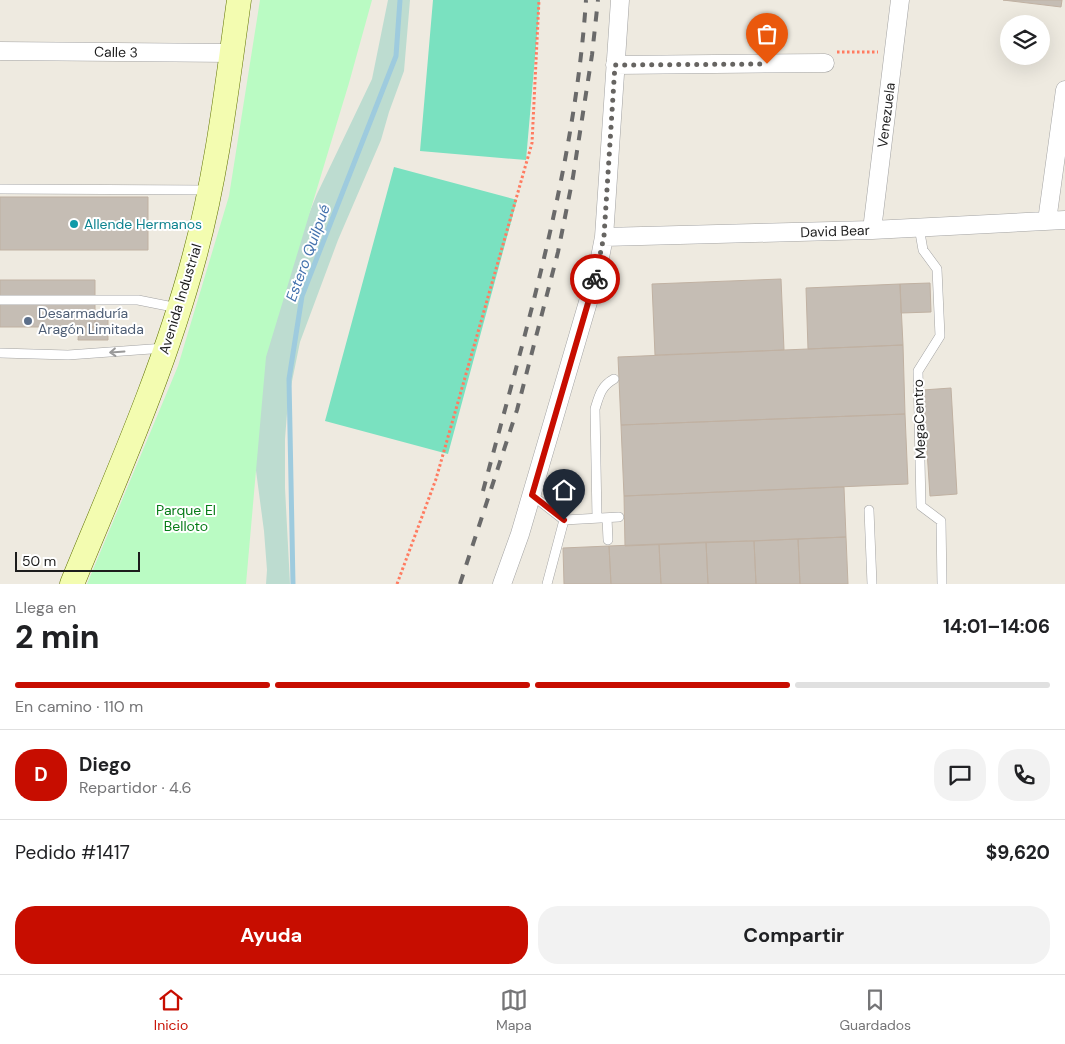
<!DOCTYPE html>
<html lang="es">
<head>
<meta charset="utf-8">
<style>
  :root { --surface:#fff; --page:#f2f2f2; --text:#202124; --muted:#757577; --line:#e0e0e0; --accent:#c70d00 }
  body { margin:0; font-family:"DM Sans",sans-serif; background:var(--page); color:var(--text); height:100vh; display:flex; flex-direction:column; font-size:19px; white-space:nowrap }
  * { box-sizing:border-box; margin:0 }
  p { font-size:16px; color:var(--muted) }
  .icon { flex:none; width:28px; height:28px; fill:none; stroke:currentColor; stroke-width:2; stroke-linecap:round; stroke-linejoin:round }
  .map { position:relative; height:584px; overflow:hidden }
  .sheet { display:flex; flex-direction:column; background:var(--surface); flex:1 }
  .sheet>* { flex:none }
  .tools { position:absolute; left:1000px; top:15px; display:grid; gap:10px }
  .tools a { display:grid; place-items:center; width:50px; height:50px; border-radius:50%; background:var(--surface); box-shadow:0 5px 20px #0002; font-size:25px }
  .scale { position:absolute; left:15px; bottom:12px; width:125px; box-sizing:border-box; padding-left:5px; border:2px solid #1c1c1c; border-top:0; font-size:14px; line-height:18px; white-space:nowrap; color:#1c1c1c; -webkit-text-stroke:4px #fff; paint-order:stroke }
  .pin { position:absolute; display:grid; place-items:center; width:42px; height:42px; color:#fff; margin:-51px -21px; border-radius:50% 50% 50% 0; rotate:-45deg; box-shadow:0 0 5px #0007 }
  .pin .icon { rotate:45deg }
  .courier { position:absolute; display:grid; place-items:center; width:50px; height:50px; margin:-25px; border:4px solid #c70d00; border-radius:50%; background:#fff; color:#222; box-shadow:0 1px 6px #0007 }
  .summary em { font-style:normal; font-weight:700 }
  .summary div { display:flex; flex-direction:column-reverse }
  .summary { display:flex; align-items:center; justify-content:space-between; height:85px; padding:0 15px }
  h1 { font-size:32px; font-weight:700; line-height:38px }
  .bar { display:grid; grid-template-columns:repeat(4,1fr); gap:8px 5px; align-content:center; height:60px; padding:0 15px }
  .bar i { height:6px; border-radius:4px; background:var(--line) }
  .bar .active { background:var(--accent) }
  .bar p { grid-column:span 4 }
  .line { display:flex; align-items:center; gap:12px; padding:0 15px; border-top:1px solid var(--line) }
  .line div { flex:1 }
  .round { display:grid; place-items:center; flex:none; width:52px; height:52px; border-radius:20px; background:var(--page) }
  .primary-button { display:flex; gap:10px; margin-top:auto; padding:10px 15px }
  .primary-button a { flex:1; height:58px; border-radius:20px; background:var(--accent); color:#fff; font-size:20px; font-weight:700; line-height:58px; text-align:center }
  .primary-button a+a { background:var(--page); color:var(--text) }
  .dock { display:flex; justify-content:space-around; align-items:center; height:70px; border-top:1px solid var(--line); background:var(--surface); font-size:14px; color:var(--muted) }
  .dock a { display:grid; justify-items:center; gap:2px }
  .dock .active { color:var(--accent) }
  .map>svg:first-child { display:block }
  .wetland { fill:#bddcd0 }
  .park { fill:#bafbc3 }
  .pitch { fill:#7ae1c0 }
  .lines { fill:none; stroke-linecap:round; stroke-linejoin:round }
  .stream { stroke:#9ecbde; stroke-width:5 }
  .building { fill:#c5bdb4; stroke:#c0b1a2 }
  .lane-casing { stroke:#a3a3a3; stroke-width:10 }
  .street-casing { stroke:#a3a3a3; stroke-width:19 }
  .secondary-casing { stroke:#607401; stroke-width:25 }
  .path { stroke:#ff7b60; stroke-width:3; stroke-dasharray:2.5 2.5; stroke-linecap:butt }
  .lane { stroke:#fff; stroke-width:9 }
  .street { stroke:#fff; stroke-width:18 }
  .secondary { stroke:#f3fcb0; stroke-width:24 }
  .rail { stroke:#6a6a6a; stroke-width:4; stroke-dasharray:10 10; stroke-linecap:butt }
  .oneway { stroke:#999 }
  .done { stroke:#666461; stroke-width:5; stroke-dasharray:0 9 }
  .route { stroke:#c70d00; stroke-width:6 }
  .culture-dot { fill:#0f9aa8; stroke:#fff; stroke-width:2 }
  .service-dot { fill:#5c6f8a; stroke:#fff; stroke-width:2 }
  .labels { text-anchor:middle; stroke-width:4; stroke-linejoin:round; paint-order:stroke }
  .street-label { font-size:14px; fill:#1c1c1c; stroke:#fff }
  .culture-label { font-size:14px; fill:#0d838f; stroke:#fff; text-anchor:start }
  .service-label { font-size:14px; fill:#4e5e75; stroke:#fff; text-anchor:start }
  .park-label { font-size:14px; fill:#077c18; stroke:#fff }
  .water-label { font-size:15px; font-style:italic; fill:#4573ae; stroke:#fff }
</style>
</head>
<body>
<div class="map">
<svg width="1065" height="584" viewBox="0 0 1065 584">
  <rect width="100%" height="100%" fill="#eeeae0"/>
  <path class="wetland" d="M388,0H410L404,71L389,112L381,140L338,240L300,342L288,401L285,439V488L290,584H266L267,570L264,531L253,448L255,395L288,265L317,194L372,79Z"/>
  <path class="park" d="M260,0H372L349,83L266,357L246,584H87L178,366L229,196Z"/>
  <path class="pitch" d="M433,0H540L526,160L420,151Z
    M394,167L517,200L448,454L325,421Z"/>
  <g class="lines">
    <path class="stream" d="M293,584L289,379L302,296L396,56L400,0"/>
  </g>
  <path class="building" d="M1003,0H1062L1061,7Z
    M0,197H148V250H0Z
    M781,279L784,350L655,355L652,284Z
    M0,280H95V327H0Z
    M930,283L931,312L901,313L900,284Z
    M900,284L903,345L808,349L806,288Z
    M95,317H108V340H78L79,327H95Z
    M903,345L905,414L621,425L618,357Z
    M951,388L957,494L930,496L923,390Z
    M905,414L908,484L624,496L621,425Z
    M844,487L846,537L625,546L624,496Z
    M846,537L848,584H800L798,539Z
    M798,539L800,584H756L754,541Z
    M754,541L756,584H708L706,542Z
    M706,542L708,584H661L659,544Z
    M659,544L661,584H611L609,546Z
    M609,546L611,584H564L563,548Z"/>
  <g class="lines">
    <defs>
      <path id="lane" d="M0,189L210,190
        M919,227L923,250L937,269L940,336L918,371L921,506L941,521L942,584
        M0,300H138L178,308
        M0,353L68,355L165,348
        M532,495L564,520
        M869,510L872,584
        M597,518L595,409C599,396 601,386 614,379
        M607,518L608,540
        M547,584L564,520L619,517"/>
      <path id="street" d="M0,51L232,53
        M615,65L825,63
        M1047,221L1065,90
        M872,230L900,0
        M604,237L872,230L1065,220
        M502,584L520,534L598,268L604,237L620,0"/>
      <path id="secondary" d="M72,584C116,477 164,370 194,258C217,174 227,86 239,0"/>
    </defs>
    <use href="#lane" class="lane-casing"/>
    <use href="#street" class="street-casing"/>
    <use href="#secondary" class="secondary-casing"/>
    <path class="path" d="M837,52H878
      M397,584L436,479L532,143L539,0"/>
    <use href="#lane" class="lane"/>
    <use href="#street" class="street"/>
    <use href="#secondary" class="secondary"/>
    <path class="rail" d="M483,491C526,330 575,166 586,0
      M460,584L517,410L558,252L573,177L592,55L598,0"/>
  </g>
  <defs><path id="oneway-shaft" d="M-6 0H5M1.5-3L5.5 0L1.5 3" fill="none" stroke-width="1.6" stroke-linecap="round" stroke-linejoin="round" transform="scale(1.25)"/></defs>
  <use class="oneway" href="#oneway-shaft" transform="translate(117 352) rotate(176)"/>
  <g class="lines">
    <path class="done" d="M595,279L604,236L615,65L767,64"/>
    <path class="route" d="M564,520L532,495L595,279"/>
  </g>
  <circle class="culture-dot" cx="74" cy="224" r="5"/>
  <circle class="service-dot" cx="28" cy="321" r="5"/>
  <g class="labels">
    <g class="street-label">
      <text transform="translate(116 52) rotate(1)" y="5">Calle 3</text>
      <text transform="translate(886 115) rotate(-83)" y="5">Venezuela</text>
      <text transform="translate(835 231) rotate(-2)" y="5">David Bear</text>
      <text transform="translate(180 299) rotate(-73)" y="5">Avenida Industrial</text>
      <text transform="translate(919 419) rotate(-92)" y="5">MegaCentro</text>
    </g>
    <g class="culture-label">
      <text x="84" y="229">Allende Hermanos</text>
    </g>
    <g class="service-label">
      <text x="38" y="318">Desarmaduría<tspan x="38" dy="16">Aragón Limitada</tspan></text>
    </g>
    <g class="park-label">
      <text x="186" y="515">Parque El<tspan x="186" dy="16">Belloto</tspan></text>
    </g>
    <g class="water-label">
      <text transform="translate(308 253) rotate(-70)" y="5">Estero Quilpué</text>
    </g>
  </g>
</svg>
<div class="tools">
<a><svg class="icon" aria-label="layers" viewBox="0 0 24 24"><path d="M12 4l9 5-9 5-9-5zM3 14l9 5 9-5"/></svg></a>
</div>
<div class="scale">50 m</div>
<div class="pin" style="left:767px;top:64px;background:#ea580c"><svg class="icon" aria-label="bag" viewBox="0 0 24 24"><path d="M5 8h14l-1 12H6zM9 8a3 3 0 0 1 6 0"/></svg></div>
<div class="pin" style="left:564px;top:520px;background:#1f2937"><svg class="icon" aria-label="home" viewBox="0 0 24 24"><path d="M3 11l9-7 9 7M6 9v11h12V9"/></svg></div>
<div class="courier" style="left:595px;top:279px"><svg class="icon" aria-label="bike" viewBox="0 0 24 24"><circle cx="6" cy="16" r="4"/><circle cx="18" cy="16" r="4"/><path d="M6 16l4-8h5l3 8M10 8l3 8H6M13 5h3"/></svg></div>
</div>
<section class="sheet">
<div class="summary"><div><h1>2 min</h1><p>Llega en</p></div><em>14:01–14:06</em></div>
<div class="bar"><i class="active"></i><i class="active"></i><i class="active"></i><i></i><p>En camino · 110 m</p></div>
<div class="line" style="height:90px"><b class="round" style="background:var(--accent);color:#fff">D</b><div><b>Diego</b><p>Repartidor · 4.6</p></div><a class="round"><svg class="icon" aria-label="chat" viewBox="0 0 24 24"><path d="M4 5h16v11H9l-5 4z"/></svg></a><a class="round"><svg class="icon" aria-label="phone" viewBox="0 0 24 24"><path d="M5 4h4l2 5-3 2q2 4 5 5l2-3 5 2v4C11 20 4 13 5 4z"/></svg></a></div>
<div class="line" style="height:65px"><div>Pedido #1417</div><b>$9,620</b></div>
<div class="primary-button"><a>Ayuda</a><a>Compartir</a></div>
</section>
<nav class="dock">
<a class="active"><svg class="icon" aria-label="home" viewBox="0 0 24 24"><path d="M3 11l9-7 9 7M6 9v11h12V9"/></svg>Inicio</a>
<a><svg class="icon" aria-label="map" viewBox="0 0 24 24"><path d="M3 6l6-2 6 2 6-2v14l-6 2-6-2-6 2zM9 4v14M15 6v14"/></svg>Mapa</a>
<a><svg class="icon" aria-label="saved" viewBox="0 0 24 24"><path d="M7 4h10v16l-5-4-5 4z"/></svg>Guardados</a>
</nav>
</body>
</html>
